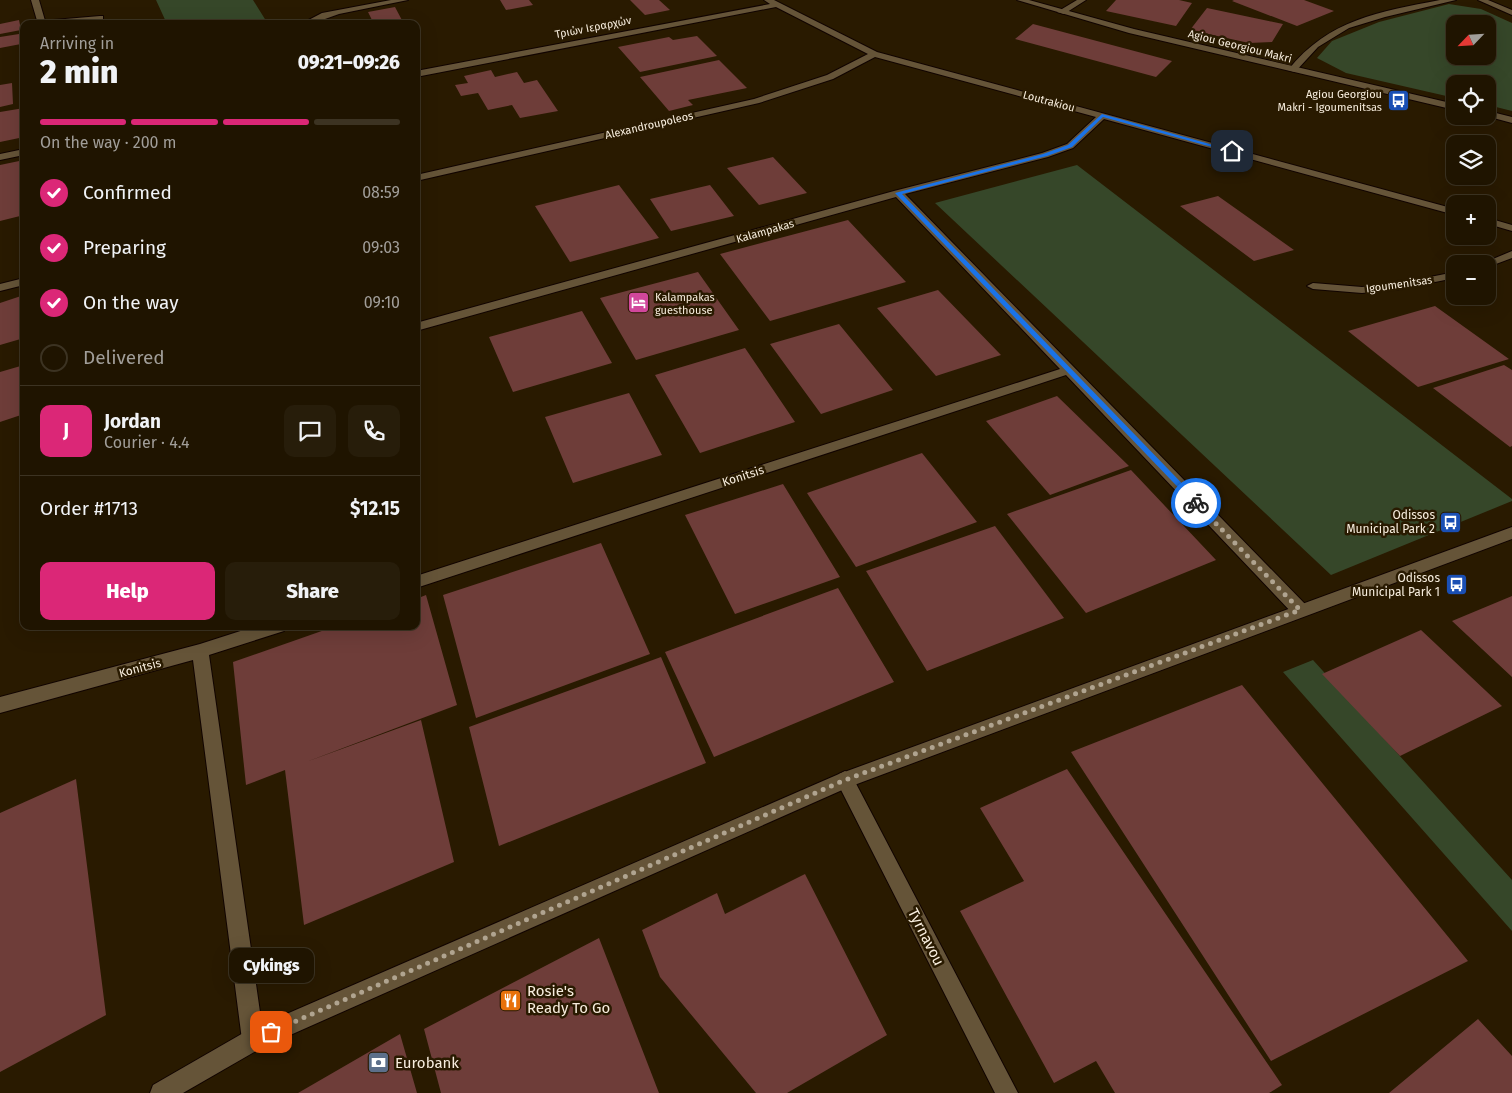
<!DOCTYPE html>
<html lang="en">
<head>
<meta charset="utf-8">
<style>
  :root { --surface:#1f1400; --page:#271d0a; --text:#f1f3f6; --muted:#a19e99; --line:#3c3322; --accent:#db2777 }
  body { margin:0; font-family:"Fira Sans",sans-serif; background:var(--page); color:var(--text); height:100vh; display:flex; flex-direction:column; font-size:19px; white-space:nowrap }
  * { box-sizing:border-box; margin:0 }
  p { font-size:16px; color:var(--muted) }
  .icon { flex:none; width:28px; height:28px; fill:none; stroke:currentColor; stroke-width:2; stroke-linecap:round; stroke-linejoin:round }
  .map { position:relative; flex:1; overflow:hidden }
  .side { position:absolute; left:20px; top:20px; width:400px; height:610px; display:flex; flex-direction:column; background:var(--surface); border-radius:10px; box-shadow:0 5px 20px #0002,0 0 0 1px var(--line) }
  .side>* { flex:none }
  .needle { width:32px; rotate:245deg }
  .buttons { position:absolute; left:1446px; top:15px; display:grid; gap:10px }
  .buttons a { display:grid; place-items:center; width:50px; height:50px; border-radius:10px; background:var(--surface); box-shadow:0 5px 20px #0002,0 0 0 1px var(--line); font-size:25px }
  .pin { position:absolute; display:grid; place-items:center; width:42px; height:42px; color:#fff; margin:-21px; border-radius:10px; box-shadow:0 2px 8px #0006 }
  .courier { position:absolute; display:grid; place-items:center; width:50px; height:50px; margin:-25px; border:4px solid #1a73e8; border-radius:50%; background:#fff; color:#222; box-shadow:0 1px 6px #0007 }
  .bubble { position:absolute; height:35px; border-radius:10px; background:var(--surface); box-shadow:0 5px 20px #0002,0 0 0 1px var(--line); font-size:16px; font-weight:800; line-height:35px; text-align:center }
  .summary em { font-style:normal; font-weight:800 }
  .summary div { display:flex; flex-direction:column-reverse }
  .summary { display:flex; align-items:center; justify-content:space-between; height:85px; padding:0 20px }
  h1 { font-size:32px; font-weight:800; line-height:38px }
  .bar { display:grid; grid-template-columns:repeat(4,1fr); gap:8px 5px; align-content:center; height:60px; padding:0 20px }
  .bar i { height:6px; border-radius:4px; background:var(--line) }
  .bar .on { background:var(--accent) }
  .bar p { grid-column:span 4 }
  .line { display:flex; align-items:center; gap:12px; padding:0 20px; border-top:1px solid var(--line) }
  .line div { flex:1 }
  .round { display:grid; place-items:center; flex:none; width:52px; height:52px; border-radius:10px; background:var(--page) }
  ol { padding:0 20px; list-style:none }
  li { display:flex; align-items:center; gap:15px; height:55px }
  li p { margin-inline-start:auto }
  li .icon { padding:5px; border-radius:50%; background:var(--accent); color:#fff; stroke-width:4 }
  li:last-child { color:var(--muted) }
  li i { width:28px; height:28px; border:2px solid var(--line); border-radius:50% }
  .cta { display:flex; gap:10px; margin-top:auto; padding:10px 20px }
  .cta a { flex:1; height:58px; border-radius:10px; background:var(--accent); color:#fff; font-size:20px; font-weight:800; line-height:58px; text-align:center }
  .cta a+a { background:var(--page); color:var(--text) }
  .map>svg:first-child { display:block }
  .green { fill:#364729; fill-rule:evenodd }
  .building { fill:#6e3d39 }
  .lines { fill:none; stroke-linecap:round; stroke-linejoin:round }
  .service-casing { stroke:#110400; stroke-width:2 }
  .minor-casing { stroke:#110400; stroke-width:2 }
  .tertiary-casing { stroke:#110400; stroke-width:2 }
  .service { fill:#655438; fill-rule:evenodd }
  .minor { fill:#655438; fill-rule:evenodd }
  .tertiary { fill:#655438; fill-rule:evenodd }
  .route { fill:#1a73e8 }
  .done { stroke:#b0a490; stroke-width:5; stroke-dasharray:0 9 }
  .labels { text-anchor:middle; stroke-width:5; stroke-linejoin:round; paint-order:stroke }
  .far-street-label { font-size:11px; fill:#f8eede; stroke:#291a00 }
  .far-poi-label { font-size:11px; fill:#f8eede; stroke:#291a00; text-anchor:end }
  .street-label { font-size:12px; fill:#f8eede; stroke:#291a00 }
  .poi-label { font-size:12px; fill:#f8eede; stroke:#291a00; text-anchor:end }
  .near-street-label { font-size:15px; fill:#f8eede; stroke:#291a00 }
  .near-poi-label { font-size:15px; fill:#f8eede; stroke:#291a00; text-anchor:start }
</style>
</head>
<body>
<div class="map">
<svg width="1512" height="1093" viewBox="0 0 1512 1093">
  <rect width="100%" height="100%" fill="#291a00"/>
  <path class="green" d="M156,0H253L268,24H167Z
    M1449,4L1481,9L1512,23V111L1488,105V84H1455V98L1346,73L1317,58L1332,41L1379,22ZM1455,24H1488V56H1455Z
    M1077,165L1512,499V501L1331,575L935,203Z
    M1313,660L1512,880V931L1283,672Z"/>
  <path class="building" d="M500,0H529L533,5L506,10Z
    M630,0H659L670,10L645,15Z
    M1116,0H1179L1192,3L1176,26L1106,11Z
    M1234,0H1304L1334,11L1297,26L1232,1Z
    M395,7L404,24H374L368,12Z
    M1207,8L1283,24L1272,42L1249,43L1190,30Z
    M19,20L21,30L0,34V24Z
    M1033,24L1172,61L1156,77L1015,39Z
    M19,34L21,44L0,48V37Z
    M697,36L717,56L640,72L618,47L669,37L673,40Z
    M719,60L747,88L688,100L693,105L669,111L640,77Z
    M491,70L495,77L517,72L524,83L537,80L558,111L520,118L512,105L488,110L478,93L461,96L455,85L468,83L464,76Z
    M12,83L13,104L0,107V85Z
    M24,108V137L0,142V112Z
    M773,157L807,193L759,205L727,168Z
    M24,160V215L0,221V165Z
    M619,185L659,238L570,262L535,206Z
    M710,185L734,216L671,231L650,199Z
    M1218,196L1294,250L1254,261L1180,206Z
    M848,220L906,282L770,321L720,254Z
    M698,272L739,330L636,360L600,298Z
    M938,290L1001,355L936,376L877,308Z
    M24,295V338L0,345V303Z
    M1435,306L1509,359L1418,387L1348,331Z
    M582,311L612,363L513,392L489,337Z
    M839,324L893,390L821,414L770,344Z
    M745,348L795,422L700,453L655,375Z
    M24,365V414L0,422V372Z
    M1504,365L1512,370V446L1510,447L1433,388Z
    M629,393L662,455L573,483L545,417Z
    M1057,396L1129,466L1050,495L986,421Z
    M922,453L977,522L856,567L807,493Z
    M1131,470L1216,560L1086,613L1007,514Z
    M783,484L840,577L735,614L685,515Z
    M995,526L1064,618L927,671L866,571Z
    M601,543L650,654L476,718L443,595Z
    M838,588L894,682L714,757L665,652Z
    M426,595L457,705L306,762L421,720L454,862L304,925L285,770L246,785L233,662L336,626H416V599Z
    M1512,596V677L1452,621Z
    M1421,630L1502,706L1400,756L1322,674Z
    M661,657L706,763L499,846L469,727Z
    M1242,685L1468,961L1271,1061L1071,752Z
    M1067,769L1282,1085L1269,1093H1115L1096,1061L1054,1083L960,911L1024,881L980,808Z
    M76,779L106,1015L0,1072V813Z
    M805,874L887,1035L787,1093H756L660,977L642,930L717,893L725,914Z
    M599,938L659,1093H441L424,1029Z
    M1478,1019L1512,1056V1093H1389Z
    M400,1034L417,1093H298Z"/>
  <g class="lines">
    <defs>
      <path id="service" d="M100,16H103V20L61,24L38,23L42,21Z"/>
      <path id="minor" d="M31,0H39L46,24H38Z
        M391,0H408L339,14L311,24H301L322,13Z
        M764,0H774L877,52L1455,209V215L1104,119L1073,148L1048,157L905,194L1306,605L1308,610L1306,615L1300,617L1294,615L1066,375L416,588V576L1060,369L896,197L416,331V323L894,191L1042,153L1067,144L1096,117L875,57L833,79L759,103L416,181V175L754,99L827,75L868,54L776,7L416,77V71L770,4Z
        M1077,0H1086L1064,14L1057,12Z
        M1440,0H1456L1385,17L1349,28L1318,47L1295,72L1288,70C1329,19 1379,12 1440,0Z
        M1478,0H1488L1512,10V15Z
        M24,149V155L0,160V154Z
        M1488,218L1512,225V231L1488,224Z
        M1512,251V258L1488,267V264H1481Z
        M1455,272V278L1400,289L1362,293L1313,289L1307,286L1313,283L1362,287L1400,283Z
        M24,278V285L0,291V284Z
        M256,626H286L284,631L209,655L264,1040L261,1048L253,1051L245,1048L242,1040L193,660L0,713V697L200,644Z
        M845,771L851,774L1018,1093H995L839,786L836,780L839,774Z"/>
      <path id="tertiary" d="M1017,0H1029L1134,29L1455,104V110L1129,33Z
        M1488,111L1512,117V123L1486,116Z
        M1512,527V539L849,787L261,1048L183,1093H150L153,1085L245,1032L839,774Z"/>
    </defs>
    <use href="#service" class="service-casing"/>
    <use href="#minor" class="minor-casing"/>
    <use href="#tertiary" class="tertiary-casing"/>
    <use href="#service" class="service"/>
    <use href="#minor" class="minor"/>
    <use href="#tertiary" class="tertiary"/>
  </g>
  <path class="route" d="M1102,114L1235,151L1230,152L1103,117L1072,147L1047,156L902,194L1199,501L1200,503L1196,506L895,193L1043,154L1068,145Z"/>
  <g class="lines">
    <path class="done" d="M271,1032L845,780L1300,610L1196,503"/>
  </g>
  <defs>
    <symbol id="bus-square" viewBox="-11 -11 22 22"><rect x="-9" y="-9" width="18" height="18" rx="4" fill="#1a4fb4" stroke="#291a00"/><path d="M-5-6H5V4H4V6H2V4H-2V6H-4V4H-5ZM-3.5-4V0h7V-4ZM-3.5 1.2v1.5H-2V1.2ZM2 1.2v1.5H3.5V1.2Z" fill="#fff"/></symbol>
    <symbol id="hotel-square" viewBox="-11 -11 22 22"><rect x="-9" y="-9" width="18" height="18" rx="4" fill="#d1479c" stroke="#291a00"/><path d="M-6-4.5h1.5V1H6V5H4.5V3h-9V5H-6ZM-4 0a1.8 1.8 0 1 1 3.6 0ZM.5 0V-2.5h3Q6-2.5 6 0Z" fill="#fff"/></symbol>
    <symbol id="restaurant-square" viewBox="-11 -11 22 22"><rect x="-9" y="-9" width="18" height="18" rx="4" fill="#e8710a" stroke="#291a00"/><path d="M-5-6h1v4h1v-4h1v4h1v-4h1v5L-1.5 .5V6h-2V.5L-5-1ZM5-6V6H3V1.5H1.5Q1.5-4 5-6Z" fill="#fff"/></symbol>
    <symbol id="bank-square" viewBox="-11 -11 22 22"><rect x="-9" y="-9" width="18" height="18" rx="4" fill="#5c6f8a" stroke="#291a00"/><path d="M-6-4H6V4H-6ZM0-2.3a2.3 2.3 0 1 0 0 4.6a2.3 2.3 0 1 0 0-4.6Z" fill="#fff"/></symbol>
  </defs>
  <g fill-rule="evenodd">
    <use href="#bus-square" x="1386" y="88" width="25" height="25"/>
    <use href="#hotel-square" x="626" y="290" width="25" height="25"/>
    <use href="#bus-square" x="1438" y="510" width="25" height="25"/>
    <use href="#bus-square" x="1444" y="572" width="25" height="25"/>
    <use href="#restaurant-square" x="498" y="988" width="25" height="25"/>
    <use href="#bank-square" x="366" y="1050" width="25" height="25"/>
  </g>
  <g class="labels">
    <g class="far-street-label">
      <text transform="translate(593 27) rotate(-11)" y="4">Τριών Ιεραρχών</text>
      <text transform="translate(1240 46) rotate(14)" y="4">Agiou Georgiou Makri</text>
      <text transform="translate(1049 101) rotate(15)" y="4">Loutrakiou</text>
      <text transform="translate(649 125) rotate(-13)" y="4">Alexandroupoleos</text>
      <text transform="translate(765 231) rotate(-16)" y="4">Kalampakas</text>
      <text transform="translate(1399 284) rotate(-8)" y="4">Igoumenitsas</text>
    </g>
    <g class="far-poi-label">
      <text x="1382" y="98">Agiou Georgiou<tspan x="1382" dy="13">Makri - Igoumenitsas</tspan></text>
      <text x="655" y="301" text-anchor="start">Kalampakas<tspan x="655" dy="13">guesthouse</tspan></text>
    </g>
    <g class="street-label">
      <text transform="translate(743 476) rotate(-18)" y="4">Konitsis</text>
      <text transform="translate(140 668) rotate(-15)" y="4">Konitsis</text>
    </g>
    <g class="poi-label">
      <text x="1435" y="519">Odissos<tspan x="1435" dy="14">Municipal Park 2</tspan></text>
      <text x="1440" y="582">Odissos<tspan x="1440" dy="14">Municipal Park 1</tspan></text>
    </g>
    <g class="near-street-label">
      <text transform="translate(926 937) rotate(63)" y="5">Tyrnavou</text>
    </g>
    <g class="near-poi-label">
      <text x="527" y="996">Rosie's<tspan x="527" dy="17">Ready To Go</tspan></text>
      <text x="395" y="1068">Eurobank</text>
    </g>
  </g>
</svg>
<div class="buttons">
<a><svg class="needle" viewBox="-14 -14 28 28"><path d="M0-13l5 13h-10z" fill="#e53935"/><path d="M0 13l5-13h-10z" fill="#a19e99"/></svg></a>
<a><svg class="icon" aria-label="locate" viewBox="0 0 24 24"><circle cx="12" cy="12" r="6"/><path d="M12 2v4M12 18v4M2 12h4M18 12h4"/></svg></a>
<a><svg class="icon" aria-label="layers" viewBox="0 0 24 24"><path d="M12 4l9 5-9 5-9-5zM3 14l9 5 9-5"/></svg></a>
<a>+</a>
<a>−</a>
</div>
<div class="pin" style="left:271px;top:1032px;background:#ea580c"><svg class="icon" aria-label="bag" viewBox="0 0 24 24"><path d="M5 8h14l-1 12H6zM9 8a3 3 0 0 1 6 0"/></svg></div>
<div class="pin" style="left:1232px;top:151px;background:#1f2937"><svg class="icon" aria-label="home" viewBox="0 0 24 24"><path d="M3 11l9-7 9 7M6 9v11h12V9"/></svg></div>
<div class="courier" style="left:1196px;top:503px"><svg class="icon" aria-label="bike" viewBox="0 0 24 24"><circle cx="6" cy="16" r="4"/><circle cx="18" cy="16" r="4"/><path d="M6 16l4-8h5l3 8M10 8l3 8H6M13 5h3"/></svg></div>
<div class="bubble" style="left:229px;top:948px;width:85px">Cykings</div>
<section class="side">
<div class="summary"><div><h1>2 min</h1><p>Arriving in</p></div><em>09:21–09:26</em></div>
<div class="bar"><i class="on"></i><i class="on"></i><i class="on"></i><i></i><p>On the way · 200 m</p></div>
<ol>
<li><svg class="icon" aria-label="check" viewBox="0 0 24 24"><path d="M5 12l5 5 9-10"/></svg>Confirmed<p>08:59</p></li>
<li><svg class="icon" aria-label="check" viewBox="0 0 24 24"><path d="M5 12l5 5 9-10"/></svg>Preparing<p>09:03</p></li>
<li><svg class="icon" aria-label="check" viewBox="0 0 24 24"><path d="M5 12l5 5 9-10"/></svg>On the way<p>09:10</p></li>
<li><i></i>Delivered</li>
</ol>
<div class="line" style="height:90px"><b class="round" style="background:var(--accent);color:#fff">J</b><div><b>Jordan</b><p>Courier · 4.4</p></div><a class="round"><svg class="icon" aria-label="chat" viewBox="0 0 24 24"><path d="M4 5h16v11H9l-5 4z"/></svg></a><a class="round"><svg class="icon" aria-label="phone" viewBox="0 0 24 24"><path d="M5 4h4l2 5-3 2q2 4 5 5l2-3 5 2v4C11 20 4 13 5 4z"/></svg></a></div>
<div class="line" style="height:65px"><div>Order #1713</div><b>$12.15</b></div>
<div class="cta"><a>Help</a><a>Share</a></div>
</section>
</div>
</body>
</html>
